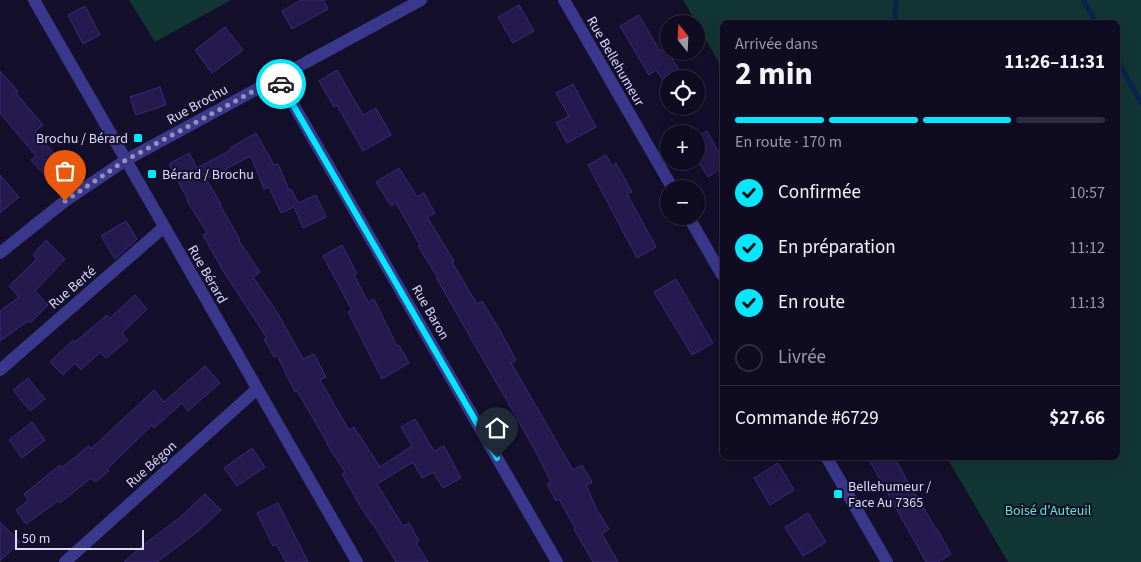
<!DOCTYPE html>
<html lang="fr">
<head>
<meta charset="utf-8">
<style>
  :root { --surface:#0f0b20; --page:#1d192d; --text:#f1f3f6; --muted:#9b9ba5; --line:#2f2b3e; --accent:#05e7ff }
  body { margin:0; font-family:"Source Sans 3",sans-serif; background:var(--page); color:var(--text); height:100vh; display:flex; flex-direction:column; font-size:19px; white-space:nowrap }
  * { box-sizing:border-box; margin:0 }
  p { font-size:16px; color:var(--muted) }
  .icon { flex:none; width:28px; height:28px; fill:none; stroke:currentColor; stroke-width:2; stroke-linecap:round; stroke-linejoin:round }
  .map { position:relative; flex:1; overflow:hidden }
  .panel { position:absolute; left:720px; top:20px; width:400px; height:440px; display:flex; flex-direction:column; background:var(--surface); border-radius:8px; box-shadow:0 5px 20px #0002,0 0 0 1px var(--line) }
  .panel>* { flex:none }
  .needle { width:32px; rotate:342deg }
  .tools { position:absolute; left:660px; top:15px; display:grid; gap:10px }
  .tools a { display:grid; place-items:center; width:45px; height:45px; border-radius:50%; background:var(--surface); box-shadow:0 5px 20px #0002,0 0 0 1px var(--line); font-size:25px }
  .scale { position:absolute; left:15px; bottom:12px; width:129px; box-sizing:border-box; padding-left:5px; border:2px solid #ddd9ff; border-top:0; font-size:14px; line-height:18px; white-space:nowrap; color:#ddd9ff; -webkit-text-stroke:4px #140f2b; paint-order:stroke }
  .pin { position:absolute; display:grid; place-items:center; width:42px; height:42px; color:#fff; margin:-51px -21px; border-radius:50% 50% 50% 0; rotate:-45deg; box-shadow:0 0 5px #0007 }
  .pin .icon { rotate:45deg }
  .courier { position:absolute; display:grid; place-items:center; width:50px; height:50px; margin:-25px; border:4px solid #05e7ff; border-radius:50%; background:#fff; color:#222; box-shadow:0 1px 6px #0007 }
  .summary em { font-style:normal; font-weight:700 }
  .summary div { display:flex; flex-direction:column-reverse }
  .summary { display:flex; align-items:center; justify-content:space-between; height:85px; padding:0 15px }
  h1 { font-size:32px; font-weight:700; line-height:38px }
  .bar { display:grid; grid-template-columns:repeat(4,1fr); gap:8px 5px; align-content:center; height:60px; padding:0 15px }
  .bar i { height:6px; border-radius:4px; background:var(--line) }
  .bar .active { background:var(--accent) }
  .bar p { grid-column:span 4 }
  .line { display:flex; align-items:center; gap:12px; padding:0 15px; border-top:1px solid var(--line) }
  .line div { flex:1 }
  ol { padding:0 15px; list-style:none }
  li { display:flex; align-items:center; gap:15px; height:55px }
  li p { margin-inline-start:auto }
  li .icon { padding:5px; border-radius:50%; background:var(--accent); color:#111; stroke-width:4 }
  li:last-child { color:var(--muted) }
  li i { width:28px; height:28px; border:2px solid var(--line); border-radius:50% }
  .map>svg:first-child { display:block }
  .green { fill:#123634 }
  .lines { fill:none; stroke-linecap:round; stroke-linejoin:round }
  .stream { stroke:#092450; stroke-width:5 }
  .building { fill:#241a4d; stroke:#3a2b7b }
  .street { stroke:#3a388d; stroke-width:12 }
  .done { stroke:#9792b5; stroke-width:5; stroke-dasharray:0 9 }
  .route { stroke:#05e7ff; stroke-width:6 }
  .poi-dot { fill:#05e7ff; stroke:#140f2b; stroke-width:2 }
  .labels { text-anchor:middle; stroke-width:4; stroke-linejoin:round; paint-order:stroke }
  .street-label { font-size:14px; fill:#ddd9ff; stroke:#140f2b }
  .poi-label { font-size:14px; fill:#ddd9ff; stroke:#140f2b; text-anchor:start }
  .park-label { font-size:14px; fill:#5de7c4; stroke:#140f2b }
</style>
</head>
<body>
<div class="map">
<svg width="1141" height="562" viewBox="0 0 1141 562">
  <rect width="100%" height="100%" fill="#140f2b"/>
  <path class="green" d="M129,0H231L155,42Z
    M683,0H1141V562H1008L947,458H1118V22H722V68Z"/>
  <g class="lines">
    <path class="stream" d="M1083,0L1096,22
      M895,22L896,0
      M1118,61L1141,103"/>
  </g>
  <path class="building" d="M301,0H324L328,9L292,29L282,11Z
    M519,5L534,31L513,43L498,17Z
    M85,6L100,35L83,44L68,15Z
    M639,15L660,51L665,48L680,71L664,81L656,70L649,75L620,26Z
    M225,27L243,50L212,73L195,50Z
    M337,70L363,115L376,108L391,135L363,151L337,105L334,107L319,81Z
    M0,71L18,91L16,93L43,125L35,131L57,157L52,161L58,168L47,178L31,160L36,156L0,113Z
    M573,84L596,127L567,143L556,123L569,116L556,93Z
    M160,87L166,105L136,115L130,97Z
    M707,131L722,158V168L708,177L696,158V137Z
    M256,133L274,165L278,164L289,190L291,189L298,203L316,195L326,217L303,228L294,207L281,213L269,187L264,189L251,156L206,179L221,204L220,205L240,240L239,241L260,272L253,277L277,312L303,359L314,354L326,377L320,380L349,430L354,427L380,467L412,446L401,427L415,419L434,451L444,446L461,478L443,488L433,472L422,478L413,462L377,484L403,526L409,523L419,541L416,543L428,562H396L373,524H372L359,504L342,474L345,472L327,444H328L297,391L295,392L277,355L274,357L264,339L267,338L222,269L203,235L207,233L187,201L188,200L169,164L189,153L197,168L231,150L230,148Z
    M606,155L612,166L616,163L632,192L627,194L656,247L637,258L588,165Z
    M399,168L417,197L424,193L435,213L427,217L454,261L452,262L477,304L482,301L499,329L516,360L511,363L573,470L582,465L592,482L586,485L597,510L609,529L602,534L618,562H593L574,529L575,528L559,499L556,501L547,484L551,482L535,450L437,279L438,278L418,246L420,245L396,203L391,206L376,182Z
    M0,175L19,197L0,213Z
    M126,221L137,239L115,259L101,236Z
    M46,240L65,259L35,291L48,305L30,323L28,321L0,341V311L19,297L9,286L37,259L33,255Z
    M342,245L357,274L354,275L368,302L374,299L397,346L399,345L409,363L382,379L348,312L352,310L323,256Z
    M676,279L713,343L692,355L654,292Z
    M135,295L147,309L122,333L128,340L106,358L100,352L81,370L75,363L63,375L50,362L73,340L75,342L107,315L110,318Z
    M205,366L220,383L188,411L182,403L154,428L152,425L107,469L109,471L95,482L91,478L60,503L58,501L26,524L16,510L29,500L24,494L60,465L61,468L89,446L91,449L154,390L164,402Z
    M28,378L45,399L30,411L13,390Z
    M32,422L45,440L22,458L9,440Z
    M252,448L265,467L237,486L224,468Z
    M868,458H895L915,495H916L936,529H937L951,554L938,562H926Z
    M778,463L794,490L770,505L754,478Z
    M205,494L221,510L197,532L157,562H124L142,546L178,519Z
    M278,503L308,562H286L276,544L273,546L257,513Z
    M808,513L826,542L803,556L785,527Z
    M0,522L20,542L0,561Z"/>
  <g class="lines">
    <path class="street" d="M34,0L357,562
      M564,0L673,189
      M278,78L557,562
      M688,216L722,275
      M0,253L65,201L126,160L421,0
      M0,370L164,227
      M827,458L887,562
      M65,562L257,389"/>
  </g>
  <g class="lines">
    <path class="done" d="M65,201L126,160L278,78L281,84"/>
    <path class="route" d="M281,84L497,458"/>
  </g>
  <g class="poi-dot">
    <rect x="133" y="133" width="10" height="10" rx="2.5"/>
    <rect x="147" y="169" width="10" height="10" rx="2.5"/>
    <rect x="833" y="489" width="10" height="10" rx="2.5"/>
  </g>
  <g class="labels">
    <g class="street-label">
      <text transform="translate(616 61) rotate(60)" y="5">Rue Bellehumeur</text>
      <text transform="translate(197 104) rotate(-29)" y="5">Rue Brochu</text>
      <text transform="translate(208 274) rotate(60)" y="5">Rue Bérard</text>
      <text transform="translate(72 287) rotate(-41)" y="5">Rue Berté</text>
      <text transform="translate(431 312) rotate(60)" y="5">Rue Baron</text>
      <text transform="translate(151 464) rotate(-42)" y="5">Rue Bégon</text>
    </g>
    <g class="poi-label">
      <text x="128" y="143" text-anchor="end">Brochu / Bérard</text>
      <text x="162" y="179">Bérard / Brochu</text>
      <text x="848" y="491">Bellehumeur /<tspan x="848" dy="16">Face Au 7365</tspan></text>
    </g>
    <g class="park-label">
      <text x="1048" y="515">Boisé d'Auteuil</text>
    </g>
  </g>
</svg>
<div class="tools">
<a><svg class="needle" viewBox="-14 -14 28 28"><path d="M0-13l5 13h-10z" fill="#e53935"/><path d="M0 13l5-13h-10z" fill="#9b9ba5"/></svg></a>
<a><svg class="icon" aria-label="locate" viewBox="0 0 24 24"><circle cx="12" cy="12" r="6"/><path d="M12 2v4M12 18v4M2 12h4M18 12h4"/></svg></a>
<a>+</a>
<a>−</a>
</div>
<div class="scale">50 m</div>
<div class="pin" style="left:65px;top:201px;background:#ea580c"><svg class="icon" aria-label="bag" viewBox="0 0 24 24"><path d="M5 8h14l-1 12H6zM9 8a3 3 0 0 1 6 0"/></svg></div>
<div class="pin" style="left:497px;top:458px;background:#1f2937"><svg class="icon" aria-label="home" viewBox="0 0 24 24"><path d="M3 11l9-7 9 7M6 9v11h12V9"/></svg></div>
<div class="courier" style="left:281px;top:84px"><svg class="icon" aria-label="car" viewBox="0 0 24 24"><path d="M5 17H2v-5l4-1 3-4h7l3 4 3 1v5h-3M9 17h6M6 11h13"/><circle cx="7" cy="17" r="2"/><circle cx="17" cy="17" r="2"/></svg></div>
<section class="panel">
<div class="summary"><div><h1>2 min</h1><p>Arrivée dans</p></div><em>11:26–11:31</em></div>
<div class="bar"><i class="active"></i><i class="active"></i><i class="active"></i><i></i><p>En route · 170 m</p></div>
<ol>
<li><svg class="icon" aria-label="check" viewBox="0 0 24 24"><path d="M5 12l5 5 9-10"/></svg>Confirmée<p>10:57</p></li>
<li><svg class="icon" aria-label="check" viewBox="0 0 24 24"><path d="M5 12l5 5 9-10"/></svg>En préparation<p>11:12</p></li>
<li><svg class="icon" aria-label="check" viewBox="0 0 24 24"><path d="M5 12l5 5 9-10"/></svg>En route<p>11:13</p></li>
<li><i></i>Livrée</li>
</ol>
<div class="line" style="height:65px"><div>Commande #6729</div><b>$27.66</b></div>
</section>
</div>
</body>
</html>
